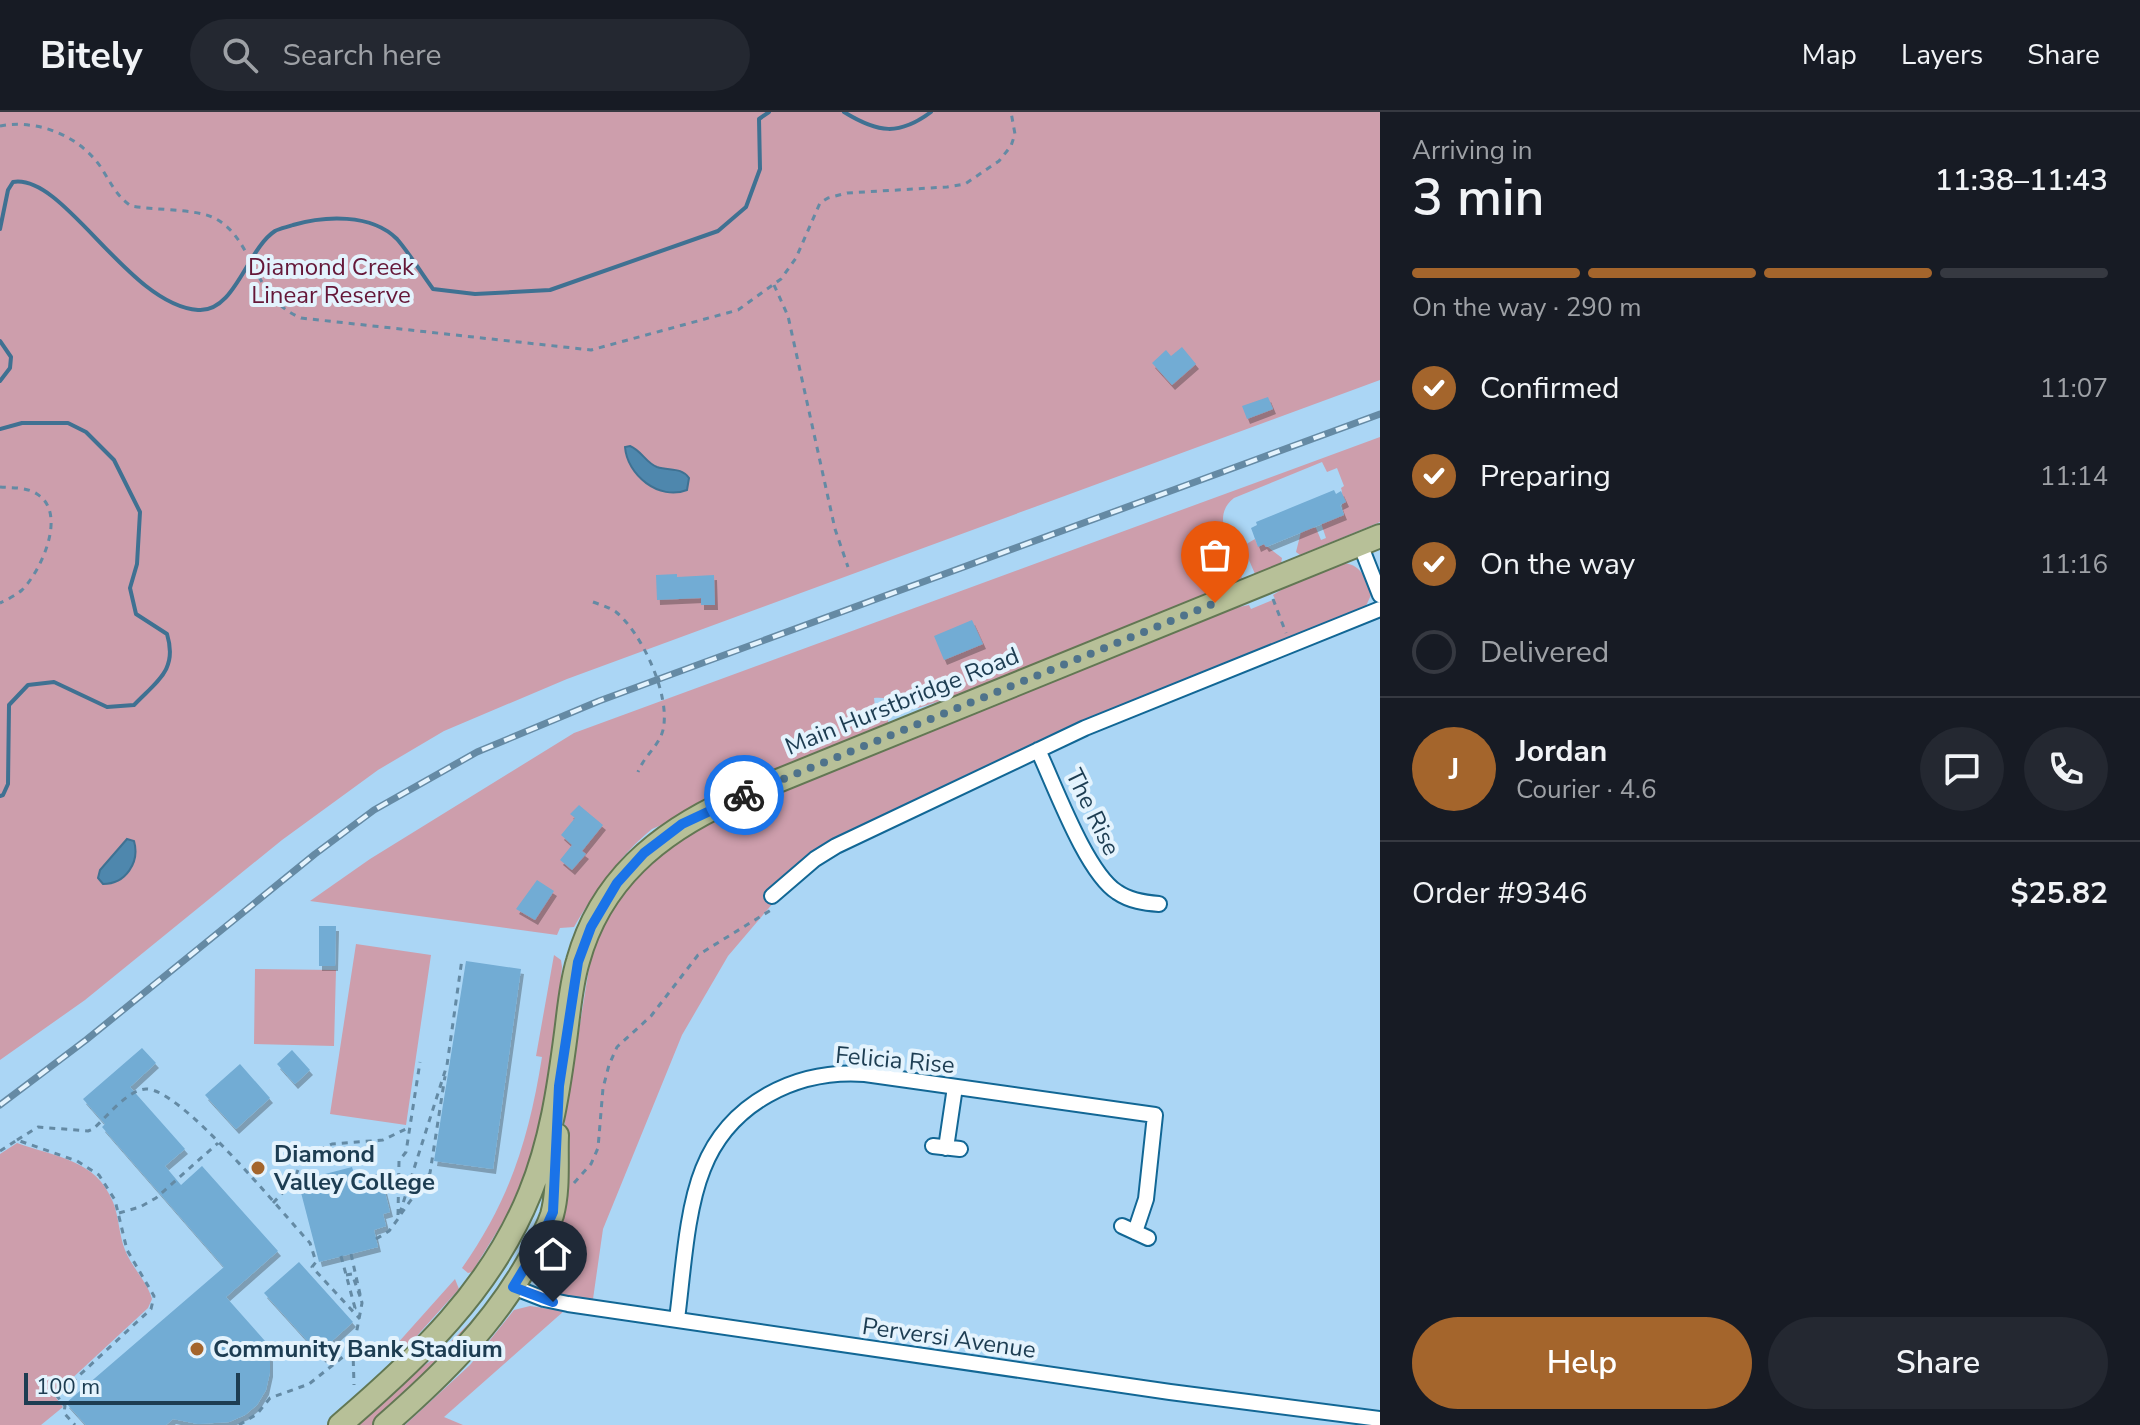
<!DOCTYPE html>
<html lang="en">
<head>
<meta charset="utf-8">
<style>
  :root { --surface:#171b24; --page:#242831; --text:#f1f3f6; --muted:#9ea1a6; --line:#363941; --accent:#a4652c }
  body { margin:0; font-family:"Nunito Sans",sans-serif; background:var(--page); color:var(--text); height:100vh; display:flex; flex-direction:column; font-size:30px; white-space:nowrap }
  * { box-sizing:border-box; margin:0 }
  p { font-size:26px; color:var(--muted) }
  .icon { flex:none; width:44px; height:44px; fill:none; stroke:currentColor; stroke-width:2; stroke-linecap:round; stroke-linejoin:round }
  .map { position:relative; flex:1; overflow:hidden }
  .details { display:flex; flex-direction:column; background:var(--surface); width:760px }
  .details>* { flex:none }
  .scale { position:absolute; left:24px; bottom:20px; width:216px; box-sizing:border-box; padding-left:8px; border:4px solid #1d3d52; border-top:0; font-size:22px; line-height:28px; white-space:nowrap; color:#1d3d52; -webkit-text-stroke:6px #e4f3fd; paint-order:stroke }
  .pin { position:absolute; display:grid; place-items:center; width:68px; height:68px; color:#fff; margin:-82px -34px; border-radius:50% 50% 50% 0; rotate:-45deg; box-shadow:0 0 8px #0007 }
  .pin .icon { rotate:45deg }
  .courier { position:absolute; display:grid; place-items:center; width:80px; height:80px; margin:-40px; border:6px solid #1a73e8; border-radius:50%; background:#fff; color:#222; box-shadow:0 2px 10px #0007 }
  .summary em { font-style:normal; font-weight:600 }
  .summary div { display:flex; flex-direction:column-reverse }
  .summary { display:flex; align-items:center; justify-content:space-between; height:136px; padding:0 32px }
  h1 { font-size:52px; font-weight:600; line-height:60px }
  .bar { display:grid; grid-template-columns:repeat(4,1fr); gap:12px 8px; align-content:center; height:96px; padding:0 32px }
  .bar i { height:10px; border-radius:6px; background:var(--line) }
  .bar .on { background:var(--accent) }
  .bar p { grid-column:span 4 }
  .line { display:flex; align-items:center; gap:20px; padding:0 32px; border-top:2px solid var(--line) }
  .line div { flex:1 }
  .round { display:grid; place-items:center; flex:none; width:84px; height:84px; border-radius:42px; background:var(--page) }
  ol { padding:0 32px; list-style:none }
  li { display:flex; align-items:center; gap:24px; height:88px }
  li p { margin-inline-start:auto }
  li .icon { padding:8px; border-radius:50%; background:var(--accent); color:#fff; stroke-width:4 }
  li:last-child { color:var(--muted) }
  li i { width:44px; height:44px; border:4px solid var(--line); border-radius:50% }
  .cta { display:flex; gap:16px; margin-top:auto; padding:16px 32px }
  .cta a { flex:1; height:92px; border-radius:48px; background:var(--accent); color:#fff; font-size:32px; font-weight:600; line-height:92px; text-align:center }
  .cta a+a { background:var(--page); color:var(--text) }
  header { display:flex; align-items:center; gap:48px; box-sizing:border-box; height:112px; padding:0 40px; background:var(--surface); border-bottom:2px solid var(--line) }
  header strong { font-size:38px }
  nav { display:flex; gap:44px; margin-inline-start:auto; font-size:28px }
  .search { width:560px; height:72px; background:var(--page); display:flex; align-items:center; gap:20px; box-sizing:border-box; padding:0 28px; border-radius:44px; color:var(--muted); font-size:30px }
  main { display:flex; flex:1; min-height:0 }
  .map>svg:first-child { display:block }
  .green { fill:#cd9eac }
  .water { fill:#4e87ad; stroke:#3f7192; stroke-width:2 }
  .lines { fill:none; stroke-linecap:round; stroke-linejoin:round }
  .stream { stroke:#3f7192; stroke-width:4 }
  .building { fill:#72acd4; filter:url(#shadow) }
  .street-casing { stroke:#126795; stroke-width:18 }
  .primary-casing { stroke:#627753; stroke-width:26 }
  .path { stroke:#648aa4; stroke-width:3; stroke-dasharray:6 6; stroke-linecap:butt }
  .street { stroke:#fff; stroke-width:14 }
  .primary { stroke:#b7c098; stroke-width:22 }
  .rail-casing { stroke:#658aa4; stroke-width:7 }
  .rail { stroke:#e4f3fd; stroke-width:4; stroke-dasharray:12; stroke-linecap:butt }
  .done { stroke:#4f738b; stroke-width:8; stroke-dasharray:0 14.4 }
  .route { stroke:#1a73e8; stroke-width:10 }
  .poi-dot { fill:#a4652c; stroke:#e4f3fd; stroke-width:3 }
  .labels { text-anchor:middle; stroke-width:8; stroke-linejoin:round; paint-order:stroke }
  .park-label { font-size:24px; fill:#651738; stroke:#e4f3fd }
  .street-label { font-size:24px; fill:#1d3d52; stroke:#e4f3fd }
  .poi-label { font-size:24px; font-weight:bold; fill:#1d3d52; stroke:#e4f3fd; text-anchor:start }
</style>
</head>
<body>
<header>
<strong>Bitely</strong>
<div class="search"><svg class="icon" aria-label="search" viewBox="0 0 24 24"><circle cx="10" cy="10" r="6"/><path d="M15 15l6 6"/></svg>Search here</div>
<nav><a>Map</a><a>Layers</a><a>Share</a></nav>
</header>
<main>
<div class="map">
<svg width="1380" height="1313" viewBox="0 0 1380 1313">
  <defs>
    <filter id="shadow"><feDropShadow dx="3" dy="5" stdDeviation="0" flood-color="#0004"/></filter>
  </defs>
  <rect width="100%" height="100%" fill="#abd6f5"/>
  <path class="green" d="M0,0H1380V268L567,567L444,619L378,658L282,728L85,888L0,948Z
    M1380,325V410L1300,443L1296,440L1301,420L1312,415L1316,416L1321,428L1326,426L1321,411L1344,402C1340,393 1344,384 1341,376L1344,374L1337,356L1327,360L1322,350L1234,386C1206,408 1240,441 1242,467L994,572L918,596L913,592C898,593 889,584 874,586L875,595H884L889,598L888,611L883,616L652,717C620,743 595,779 574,815L560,816L557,823L310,789L370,747L574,621Z
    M1255,427L1258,434L1264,432L1282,446L1281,452L1255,462L1243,434Z
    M1339,451C1360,450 1366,465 1371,483L1365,496L833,729L774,790L728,844L682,923L603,1117L593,1187L552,1182L543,1176L540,1161L562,1110L565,1005L590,850C600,814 621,775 649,749C666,734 687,722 705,709L1219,499L1249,493L1251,497L1275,487L1273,483L1302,465Z
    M356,832L431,843L406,1013L330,1002Z
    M554,843L561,848L562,855L553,948L535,1038L506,1105L472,1160L468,1161L462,1156C510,1088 529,1026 542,945L536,944Z
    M255,857L336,858L334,934L254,932Z
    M17,1031C55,1045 96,1047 113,1090C119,1105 119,1123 125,1138C132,1156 147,1169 152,1187L148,1196L54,1283L63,1295L41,1313H0V1042Z
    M455,1167L459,1177L406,1236L396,1233Z
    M530,1194L564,1199L444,1305L463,1313H405L470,1253L514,1198Z
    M480,1200H482L417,1275L373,1313H351L400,1271L436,1245Z"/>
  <path class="water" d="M630,334C642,339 646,351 657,355C670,359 681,355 689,366L687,378C659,389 627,363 625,335Z
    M127,727L134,729C140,750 126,772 103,772L98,766L100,758Z"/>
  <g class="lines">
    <path class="stream" d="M844,0C878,21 899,24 931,0
      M0,117L8,78L13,70C64,61 128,193 198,198C235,201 247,137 275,119C280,116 288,115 293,113C324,104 371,101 397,127C410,142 421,161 433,177L475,182L550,178L718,119L746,95L760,57L759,7L769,0
      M0,229L11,245L10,256L0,269
      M0,317L22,311H68L86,320L114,348L140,400L137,452L130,476L136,502L167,522C178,558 157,569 134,593L107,595L54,570L28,573L9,593L8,672L3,683L0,684"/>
  </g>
  <path class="building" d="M1182,235L1196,252L1172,273L1152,251L1166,238L1171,244Z
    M1268,285L1273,297L1247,307L1242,294Z
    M1334,378L1336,382L1341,379L1346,390L1340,393L1344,403L1266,435L1264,432L1258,435L1251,416L1257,413L1256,410Z
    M677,462V465L714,463L715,493H701V486L657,488L656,463Z
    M972,508L983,532L944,548L934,524Z
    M579,693L603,713L582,739L586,742L572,758L560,748L572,733L561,723L575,706L570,702Z
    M537,768L554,779L535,808L516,797Z
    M319,814H336L335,854H319Z
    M466,849L521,857L493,1057L434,1049Z
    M142,936L156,951L130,975L185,1037L165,1054L181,1073L202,1054L278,1139L226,1185L265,1229L270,1245V1260L266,1278L257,1293L245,1303L229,1310L198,1312L173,1307L166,1313H86L66,1291L224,1155L102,1015L105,1012L83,987Z
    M292,938L310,958L295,972L277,952Z
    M240,952L270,986L236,1017L205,983Z
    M352,1055L356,1067L380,1061L390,1100L383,1102L386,1114L374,1118L378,1135L319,1150L298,1069Z
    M299,1150L353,1210L332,1229L337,1234L323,1246L264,1181Z"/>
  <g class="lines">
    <defs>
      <path id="street" d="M1360,432L1380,483
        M1038,638C1055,674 1086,760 1117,780C1130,789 1145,791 1159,792
        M772,784L815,747L836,734L1085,616L1380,497
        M933,1034L960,1037
        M946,1036L955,975
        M1122,1114L1148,1126
        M513,1175L544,1187L568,1192L1170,1280L1380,1307
        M677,1207C683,1162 686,1099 703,1057C729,991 796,957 865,962L1155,1003L1146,1087L1135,1120"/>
      <path id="primary" d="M340,1313C418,1246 491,1178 530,1081C551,1030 559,975 566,921C569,898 571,872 578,849C600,769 658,721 731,688L1380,424
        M385,1313C440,1265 490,1216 527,1152C536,1136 546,1121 552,1103C559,1077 556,1049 557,1023"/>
    </defs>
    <use href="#street" class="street-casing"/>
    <use href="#primary" class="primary-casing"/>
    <path class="path" d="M0,14C37,7 78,23 100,54C110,69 116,84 131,94C153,98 194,97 212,105C255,124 250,185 301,206L591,238L738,198L781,167L796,146L820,91L828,86L847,81L947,75L965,72L999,49L1011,34L1015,22L1011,0
      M774,173L788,204L835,417L848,455
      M0,375C12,376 27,375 37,382C68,401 41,459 22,478C16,483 7,488 0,491
      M1273,487L1286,521
      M593,490C601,493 609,495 616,500C642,521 671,584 663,618C659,634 644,644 638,660
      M17,1028L38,1015L88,1019L93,1017C107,1005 127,978 146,977C181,976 283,1102 310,1131L316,1150L312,1155L360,1207
      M0,1039L17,1028L77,1049L99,1063L115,1088L127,1138L154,1184L151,1197L57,1284L65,1294L64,1301L75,1313
      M574,1071L591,1052L598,1036L603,976L609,953L617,935L651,904L698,843L771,798
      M273,1091L293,1070L300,1053L311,1042L332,1032L383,1028L410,1015
      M119,1101L140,1095L156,1086L218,1031
      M401,1102L430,1061L445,964
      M398,1103L399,1049L406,1040L420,950
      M376,1127L389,1119L398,1107L447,953L462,847
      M351,1142L362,1191L353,1239L354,1273
      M341,1144L355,1196L351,1197
      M346,1163L352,1162L362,1190
      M239,1313L257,1302L270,1286L309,1272L354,1236"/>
    <use href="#street" class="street"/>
    <use href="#primary" class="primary"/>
    <defs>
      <path id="rail" d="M0,993L86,928L315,742L374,698L477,640L599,589L1380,302"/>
    </defs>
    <use href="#rail" class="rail-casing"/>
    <use href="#rail" class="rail"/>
  </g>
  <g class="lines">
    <path class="done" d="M744,683L1215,491"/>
    <path class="route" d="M553,1190L513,1175L538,1134L553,1100L559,974L578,850L591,815L617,771L644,741L682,712L744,683"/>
  </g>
  <g class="poi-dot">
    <circle cx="258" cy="1056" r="8"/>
    <circle cx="197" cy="1237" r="8"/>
  </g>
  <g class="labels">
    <g class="park-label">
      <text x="331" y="163">Diamond Creek<tspan x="331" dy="28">Linear Reserve</tspan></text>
    </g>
    <g class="street-label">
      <text transform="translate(902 589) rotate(-22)" y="8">Main Hurstbridge Road</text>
      <text transform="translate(1093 700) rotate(64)" y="8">The Rise</text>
      <text transform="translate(895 948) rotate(5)" y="8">Felicia Rise</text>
      <text transform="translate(949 1226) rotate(8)" y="8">Perversi Avenue</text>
    </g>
    <g class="poi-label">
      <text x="274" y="1050">Diamond<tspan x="274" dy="28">Valley College</tspan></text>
      <text x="213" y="1245">Community Bank Stadium</text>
    </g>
  </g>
</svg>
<div class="scale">100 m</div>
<div class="pin" style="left:1215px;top:491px;background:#ea580c"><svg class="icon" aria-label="bag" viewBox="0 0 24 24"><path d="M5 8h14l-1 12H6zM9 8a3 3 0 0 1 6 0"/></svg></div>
<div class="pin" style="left:553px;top:1190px;background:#1f2937"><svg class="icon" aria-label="home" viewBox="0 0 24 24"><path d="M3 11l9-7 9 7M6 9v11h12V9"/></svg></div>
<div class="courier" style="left:744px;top:683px"><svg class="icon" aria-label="bike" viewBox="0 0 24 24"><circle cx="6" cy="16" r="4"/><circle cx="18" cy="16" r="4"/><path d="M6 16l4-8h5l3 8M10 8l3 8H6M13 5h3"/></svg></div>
</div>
<section class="details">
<div class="summary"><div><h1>3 min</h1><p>Arriving in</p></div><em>11:38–11:43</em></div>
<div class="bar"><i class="on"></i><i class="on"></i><i class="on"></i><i></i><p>On the way · 290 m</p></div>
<ol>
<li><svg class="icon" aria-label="check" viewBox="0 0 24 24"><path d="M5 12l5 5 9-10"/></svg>Confirmed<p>11:07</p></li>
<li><svg class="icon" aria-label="check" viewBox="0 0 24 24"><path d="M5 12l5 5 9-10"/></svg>Preparing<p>11:14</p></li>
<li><svg class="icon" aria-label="check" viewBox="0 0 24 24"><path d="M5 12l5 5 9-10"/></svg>On the way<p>11:16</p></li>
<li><i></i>Delivered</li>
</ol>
<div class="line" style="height:144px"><b class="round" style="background:var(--accent);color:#fff">J</b><div><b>Jordan</b><p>Courier · 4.6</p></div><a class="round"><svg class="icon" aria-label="chat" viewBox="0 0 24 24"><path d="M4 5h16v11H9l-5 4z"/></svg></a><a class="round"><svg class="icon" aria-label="phone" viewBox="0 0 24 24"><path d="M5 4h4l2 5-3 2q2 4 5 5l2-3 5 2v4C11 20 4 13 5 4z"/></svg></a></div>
<div class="line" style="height:104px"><div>Order #9346</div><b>$25.82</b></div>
<div class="cta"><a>Help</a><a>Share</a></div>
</section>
</main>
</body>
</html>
